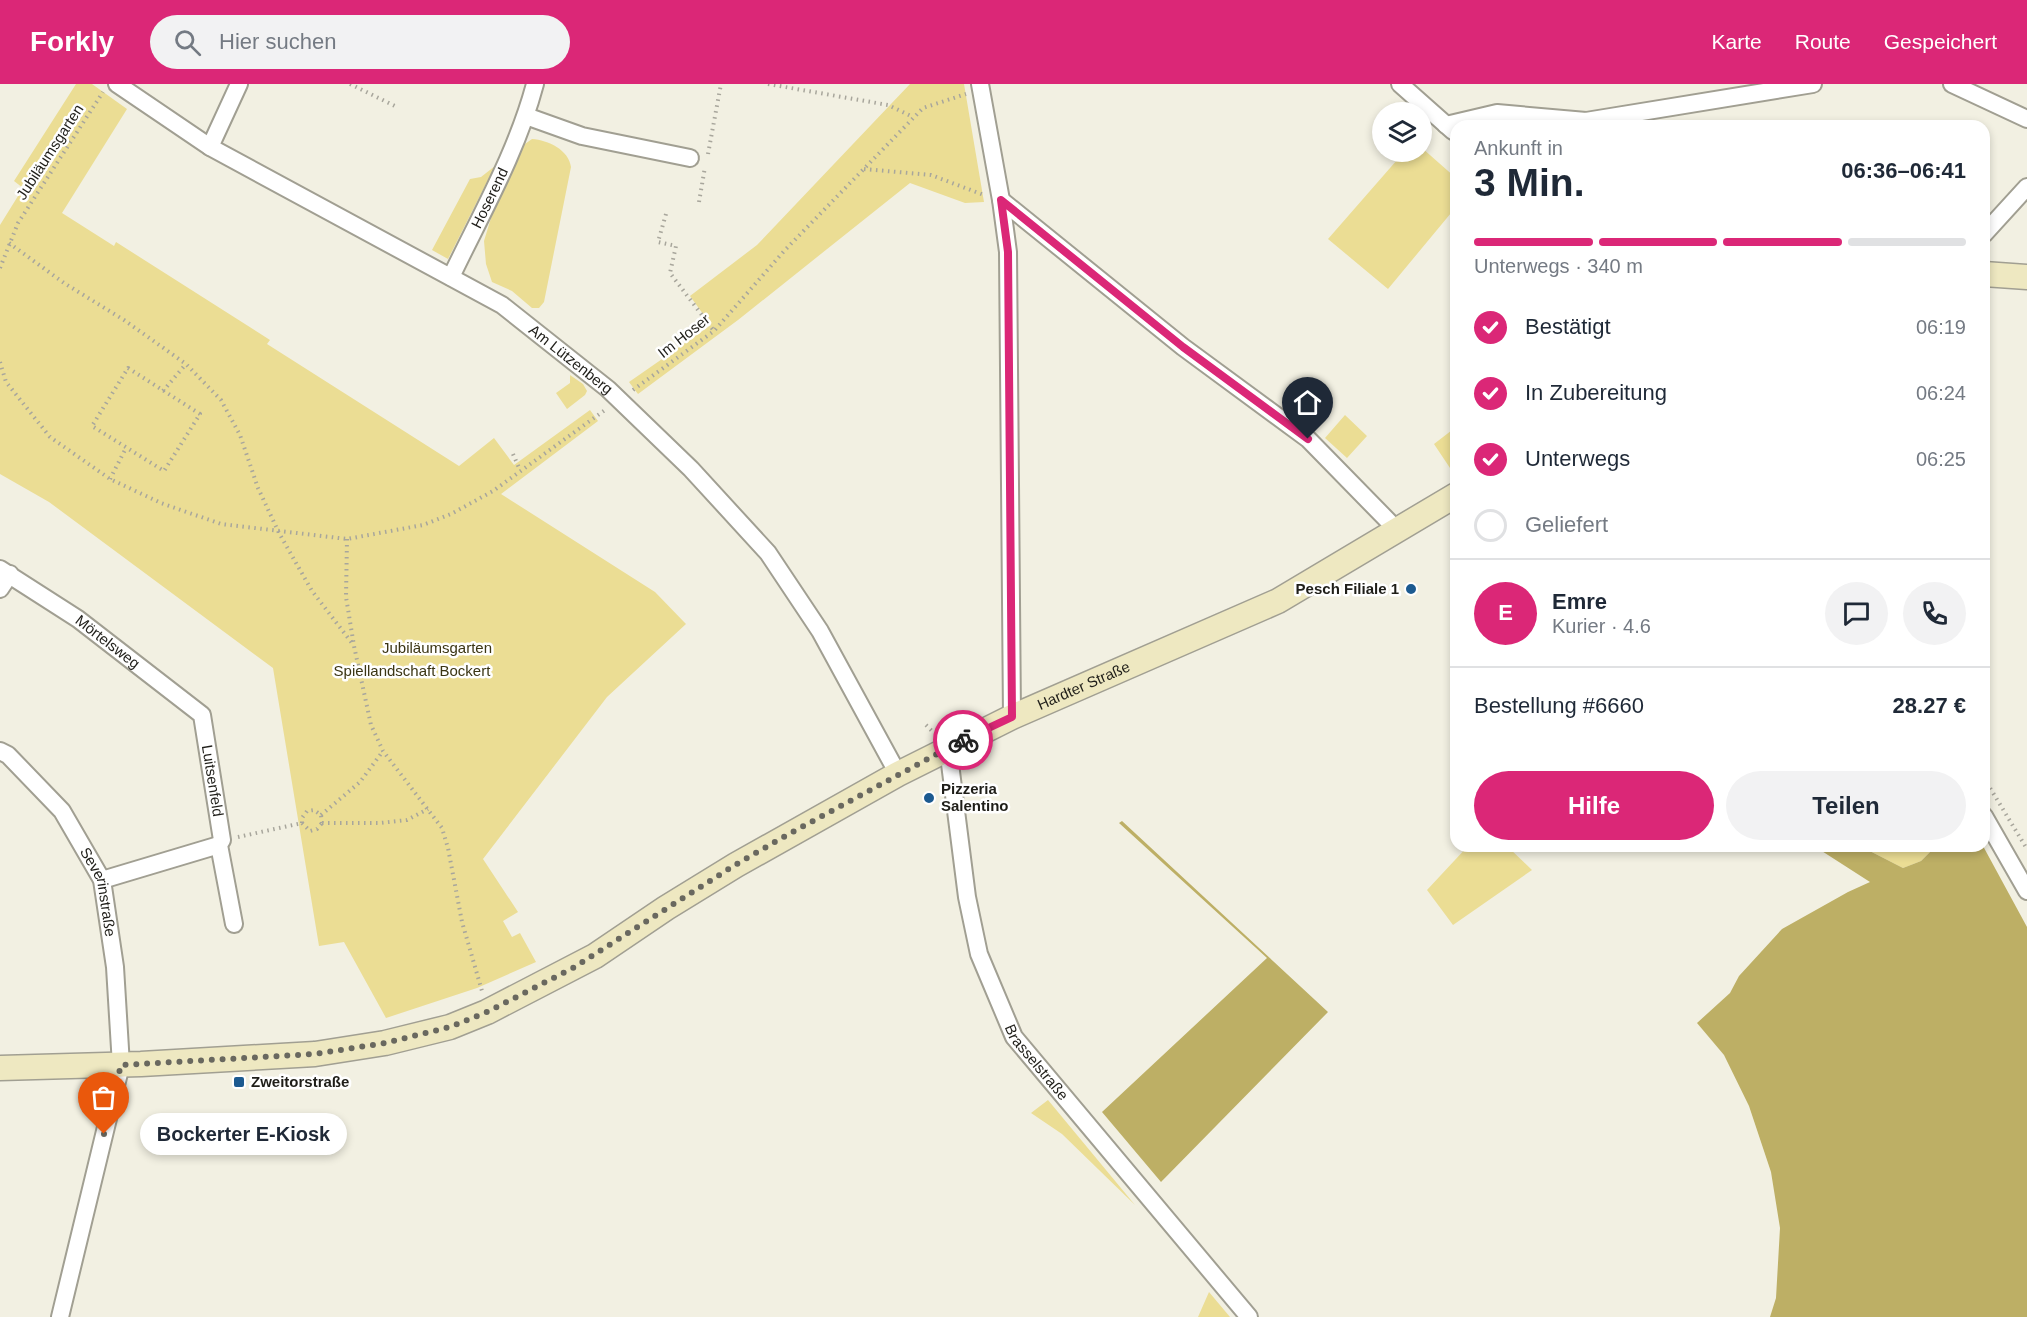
<!DOCTYPE html>
<html lang="de">
<head>
<meta charset="utf-8">
<style>
  :root { --surface:#fff; --page:#f2f2f3; --text:#1f2937; --muted:#747a83; --line:#e0e1e3; --accent:#db2777 }
  body { margin:0; font-family:Arial,sans-serif; background:var(--page); color:var(--text); height:100vh; display:flex; flex-direction:column; font-size:22px; white-space:nowrap }
  * { box-sizing:border-box; margin:0 }
  p { font-size:20px; color:var(--muted) }
  .icon { flex:none; width:33px; height:33px; fill:none; stroke:currentColor; stroke-width:2; stroke-linecap:round; stroke-linejoin:round }
  .map { position:relative; flex:1; overflow:hidden }
  .sheet { position:absolute; left:1450px; top:36px; width:540px; height:732px; display:flex; flex-direction:column; background:var(--surface); border-radius:18px; box-shadow:0 3px 9px #0003 }
  .sheet>* { flex:none }
  .buttons { position:absolute; left:1372px; top:18px; display:grid; gap:12px }
  .buttons a { display:grid; place-items:center; width:60px; height:60px; border-radius:50%; background:var(--surface); box-shadow:0 3px 9px #0003; font-size:30px }
  .pin { position:absolute; display:grid; place-items:center; width:51px; height:51px; color:#fff; margin:-62px -26px; border-radius:50% 50% 50% 0; rotate:-45deg; box-shadow:0 0 6px #0007 }
  .pin .icon { rotate:45deg }
  .courier { position:absolute; display:grid; place-items:center; width:60px; height:60px; margin:-30px; border:4px solid #db2777; border-radius:50%; background:#fff; color:#222; box-shadow:0 2px 8px #0007 }
  .bubble { position:absolute; height:42px; border-radius:21px; background:var(--surface); box-shadow:0 3px 9px #0003; font-size:20px; font-weight:600; line-height:42px; text-align:center }
  .head em { font-style:normal; font-weight:600 }
  .head div { display:flex; flex-direction:column-reverse }
  .head { display:flex; align-items:center; justify-content:space-between; height:102px; padding:0 24px }
  h1 { font-size:39px; font-weight:600; line-height:45px }
  .bar { display:grid; grid-template-columns:repeat(4,1fr); gap:9px 6px; align-content:center; height:72px; padding:0 24px }
  .bar i { height:8px; border-radius:4px; background:var(--line) }
  .bar .on { background:var(--accent) }
  .bar p { grid-column:span 4 }
  .line { display:flex; align-items:center; gap:15px; padding:0 24px; border-top:2px solid var(--line) }
  .line div { flex:1 }
  .round { display:grid; place-items:center; flex:none; width:63px; height:63px; border-radius:32px; background:var(--page) }
  ol { padding:0 24px; list-style:none }
  li { display:flex; align-items:center; gap:18px; height:66px }
  li p { margin-inline-start:auto }
  li .icon { padding:6px; border-radius:50%; background:var(--accent); color:#fff; stroke-width:4 }
  li:last-child { color:var(--muted) }
  li i { width:33px; height:33px; border:3px solid var(--line); border-radius:50% }
  .cta { display:flex; gap:12px; margin-top:auto; padding:12px 24px }
  .cta a { flex:1; height:69px; border-radius:36px; background:var(--accent); color:#fff; font-size:24px; font-weight:600; line-height:69px; text-align:center }
  .cta a+a { background:var(--page); color:var(--text) }
  header { display:flex; align-items:center; gap:36px; box-sizing:border-box; height:84px; padding:0 30px; background:var(--accent); color:#fff }
  header strong { font-size:28px }
  nav { display:flex; gap:33px; margin-inline-start:auto; font-size:21px }
  .search { width:420px; height:54px; background:var(--page); display:flex; align-items:center; gap:15px; box-sizing:border-box; padding:0 21px; border-radius:33px; color:var(--muted); font-size:22px }
  .map>svg:first-child { display:block }
  .green { fill:#ebdd94 }
  .forest { fill:#bdaf65 }
  .lines { fill:none; stroke-linecap:round; stroke-linejoin:round }
  .street-casing { stroke:#a19f92; stroke-width:20 }
  .secondary-casing { stroke:#a19f92; stroke-width:27 }
  .path { stroke:#a8a69c; stroke-width:4; stroke-dasharray:1.5 4.5; stroke-linecap:butt }
  .street { stroke:#fff; stroke-width:16 }
  .secondary { stroke:#eee8c1; stroke-width:24 }
  .done { stroke:#69685f; stroke-width:6; stroke-dasharray:0 10.8 }
  .route { stroke:#db2777; stroke-width:8 }
  .poi-dot { fill:#1c5a90; stroke:#fff; stroke-width:2 }
  .labels { text-anchor:middle; stroke-width:5; stroke-linejoin:round; paint-order:stroke }
  .street-label { font-size:15px; fill:#1f1e19; stroke:#fff }
  .poi-label { font-size:15px; font-weight:bold; fill:#1f1e19; stroke:#fff; text-anchor:start }
  .park-label { font-size:15px; fill:#3b3514; stroke:#fff }
</style>
</head>
<body>
<header>
<strong>Forkly</strong>
<div class="search"><svg class="icon" aria-label="search" viewBox="0 0 24 24"><circle cx="10" cy="10" r="6"/><path d="M15 15l6 6"/></svg>Hier suchen</div>
<nav><a>Karte</a><a>Route</a><a>Gespeichert</a></nav>
</header>
<div class="map">
<svg width="2027" height="1233" viewBox="0 0 2027 1233">
  <rect width="100%" height="100%" fill="#f2f0e2"/>
  <path class="green" d="M76,0H92L127,25L62,129L114,162L116,158L270,256L267,260L459,382L494,354L514,381L590,326L598,337L501,410L655,508L686,540L607,613L483,775L518,828L503,837L512,853L520,849L536,878L477,904L386,934L344,858L319,862L273,584L49,418L0,390V141L23,104L14,97Z
    M910,0H964L984,118L965,119L910,99L738,236L638,310L629,298L711,241L690,212L757,161Z
    M532,55C548,56 569,66 571,83L544,218L539,224H532L512,207L492,198L486,180L484,157L491,134L522,62Z
    M1422,64L1456,94V123L1388,205L1328,155L1404,68H1422Z
    M495,82L448,175L432,166L470,95L481,93Z
    M570,291L583,300L587,307L585,311L567,325L556,309L570,299Z
    M1345,331L1367,352L1347,374L1325,354Z
    M1456,343V381L1450,384L1434,360Z
    M1468,762H1507L1532,786L1453,841L1427,806Z
    M1860,762H1936L1921,777L1903,784Z
    M1048,1016L1135,1121L1062,1050L1031,1029Z
    M1209,1208L1230,1233H1198Z"/>
  <path class="forest" d="M1122,737L1328,928L1161,1098L1102,1028L1267,874L1119,739Z
    M1814,762H1860L1903,784L1921,777L1936,762H1983L2027,843V1233H1770L1776,1214L1780,1144L1771,1088L1749,1022L1724,971L1697,939L1730,909L1739,892L1782,845L1848,808L1870,798Z"/>
  <g class="lines">
    <defs>
      <g id="street">
        <path id="s1" d="M117,0L210,63L502,221L608,305L691,385L768,469L820,547L898,690"/>
        <path d="M980,0L1001,116L1008,168L1012,633"/>
        <path d="M1400,0L1453,47"/>
        <path d="M1952,0L2027,35"/>
        <path d="M526,32L582,52L690,74"/>
        <path d="M1446,41L1497,29L1586,37L1813,0"/>
        <path d="M210,63L239,0"/>
        <path d="M1001,116L1183,263L1308,355L1398,447"/>
        <path d="M1984,150L2027,103"/>
        <path id="s2" d="M451,193C481,130 517,68 535,0"/>
        <path id="s3" d="M0,485L78,535L202,631L222,756L219,761L234,840"/>
        <path d="M0,505L10,490"/>
        <path id="s4" d="M948,664L967,813L979,870L1014,953L1249,1233"/>
        <path id="s5" d="M0,667L8,671L62,727L102,796L115,883L121,981L60,1233"/>
        <path d="M1984,732L2027,807"/>
        <path d="M102,796L219,761"/>
      </g>
      <g id="secondary">
        <path d="M1984,190L2027,193"/>
        <path id="s6" d="M0,984L141,980L315,970L385,959L450,943L487,928L595,872L666,824L736,781L898,690L1012,633L1278,517L1456,411"/>
      </g>
    </defs>
    <use href="#street" class="street-casing"/>
    <use href="#secondary" class="secondary-casing"/>
    <path class="path" d="M350,0L395,22
      M768,0L888,21L913,33
      M708,70L721,0
      M864,85L931,91L984,111
      M699,118L705,83
      M666,130L658,158L676,162L670,189L714,247
      M9,159L64,199L124,236L186,280L221,316L240,351L258,404L279,449L312,507L352,559
      M0,184L18,139L103,8
      M0,278L6,298L50,353L110,395L161,419L221,440L347,455L423,441L451,430L493,407L605,326
      M128,284L200,330L164,387L92,342Z
      M633,306L714,247L785,166L923,24L966,10
      M163,307L186,280
      M513,370L520,386
      M110,395L126,364
      M347,455L346,513L354,562L371,641L383,667L442,744L448,764L462,838L482,907
      M926,641L934,649
      M1984,694L2027,765
      M321,731L360,698L383,667
      M302,739V734L307,727L314,726L321,731L322,739
      M302,739L310,747L317,745L322,739
      M322,739H380L407,736L428,725
      M238,753L302,739"/>
    <use href="#street" class="street"/>
    <use href="#secondary" class="secondary"/>
  </g>
  <g class="lines">
    <path class="done" d="M104,1050L121,981L315,970L385,959L450,943L487,928L573,884L735,781L787,751L963,656"/>
    <path class="route" d="M963,656L1012,633L1008,168L1001,116L1183,263L1308,355"/>
  </g>
  <g class="poi-dot">
    <circle cx="1411" cy="505" r="6"/>
    <circle cx="929" cy="714" r="6"/>
    <rect x="233" y="992" width="12" height="12" rx="3"/>
  </g>
  <g class="labels">
    <g class="street-label">
      <text transform="translate(50 68) rotate(-57)" y="5">Jubiläumsgarten</text>
      <text dy="5" stroke="none"><textPath href="#s2" startOffset="88">Hoserend</textPath></text>
      <text transform="translate(684 252) rotate(-38)" y="5">Im Hoser</text>
      <text dy="5" stroke="none"><textPath href="#s1" startOffset="532">Am Lützenberg</textPath></text>
      <text dy="5" stroke="none"><textPath href="#s3" startOffset="130">Mörtelsweg</textPath></text>
      <text dy="5" stroke="none"><textPath href="#s6" startOffset="1174">Hardter Straße</textPath></text>
      <text dy="5" stroke="none"><textPath href="#s3" startOffset="316">Luitsenfeld</textPath></text>
      <text dy="5" stroke="none"><textPath href="#s5" startOffset="177">Severinstraße</textPath></text>
      <text dy="5" stroke="none"><textPath href="#s4" startOffset="332">Brasselstraße</textPath></text>
    </g>
    <g class="poi-label">
      <text x="1399" y="510" text-anchor="end">Pesch Filiale 1</text>
      <text x="941" y="710">Pizzeria<tspan x="941" dy="17">Salentino</tspan></text>
      <text x="251" y="1003">Zweitorstraße</text>
    </g>
    <g class="park-label">
      <text x="437" y="569">Jubiläumsgarten</text>
      <text x="412" y="592">Spiellandschaft Bockert</text>
    </g>
  </g>
</svg>
<div class="buttons">
<a><svg class="icon" aria-label="layers" viewBox="0 0 24 24"><path d="M12 4l9 5-9 5-9-5zM3 14l9 5 9-5"/></svg></a>
</div>
<div class="pin" style="left:104px;top:1050px;background:#ea580c"><svg class="icon" aria-label="bag" viewBox="0 0 24 24"><path d="M5 8h14l-1 12H6zM9 8a3 3 0 0 1 6 0"/></svg></div>
<div class="pin" style="left:1308px;top:355px;background:#1f2937"><svg class="icon" aria-label="home" viewBox="0 0 24 24"><path d="M3 11l9-7 9 7M6 9v11h12V9"/></svg></div>
<div class="courier" style="left:963px;top:656px"><svg class="icon" aria-label="bike" viewBox="0 0 24 24"><circle cx="6" cy="16" r="4"/><circle cx="18" cy="16" r="4"/><path d="M6 16l4-8h5l3 8M10 8l3 8H6M13 5h3"/></svg></div>
<div class="bubble" style="left:140px;top:1029px;width:207px">Bockerter E-Kiosk</div>
<section class="sheet">
<div class="head"><div><h1>3 Min.</h1><p>Ankunft in</p></div><em>06:36–06:41</em></div>
<div class="bar"><i class="on"></i><i class="on"></i><i class="on"></i><i></i><p>Unterwegs · 340 m</p></div>
<ol>
<li><svg class="icon" aria-label="check" viewBox="0 0 24 24"><path d="M5 12l5 5 9-10"/></svg>Bestätigt<p>06:19</p></li>
<li><svg class="icon" aria-label="check" viewBox="0 0 24 24"><path d="M5 12l5 5 9-10"/></svg>In Zubereitung<p>06:24</p></li>
<li><svg class="icon" aria-label="check" viewBox="0 0 24 24"><path d="M5 12l5 5 9-10"/></svg>Unterwegs<p>06:25</p></li>
<li><i></i>Geliefert</li>
</ol>
<div class="line" style="height:108px"><b class="round" style="background:var(--accent);color:#fff">E</b><div><b>Emre</b><p>Kurier · 4.6</p></div><a class="round"><svg class="icon" aria-label="chat" viewBox="0 0 24 24"><path d="M4 5h16v11H9l-5 4z"/></svg></a><a class="round"><svg class="icon" aria-label="phone" viewBox="0 0 24 24"><path d="M5 4h4l2 5-3 2q2 4 5 5l2-3 5 2v4C11 20 4 13 5 4z"/></svg></a></div>
<div class="line" style="height:78px"><div>Bestellung #6660</div><b>28.27 €</b></div>
<div class="cta"><a>Hilfe</a><a>Teilen</a></div>
</section>
</div>
</body>
</html>
